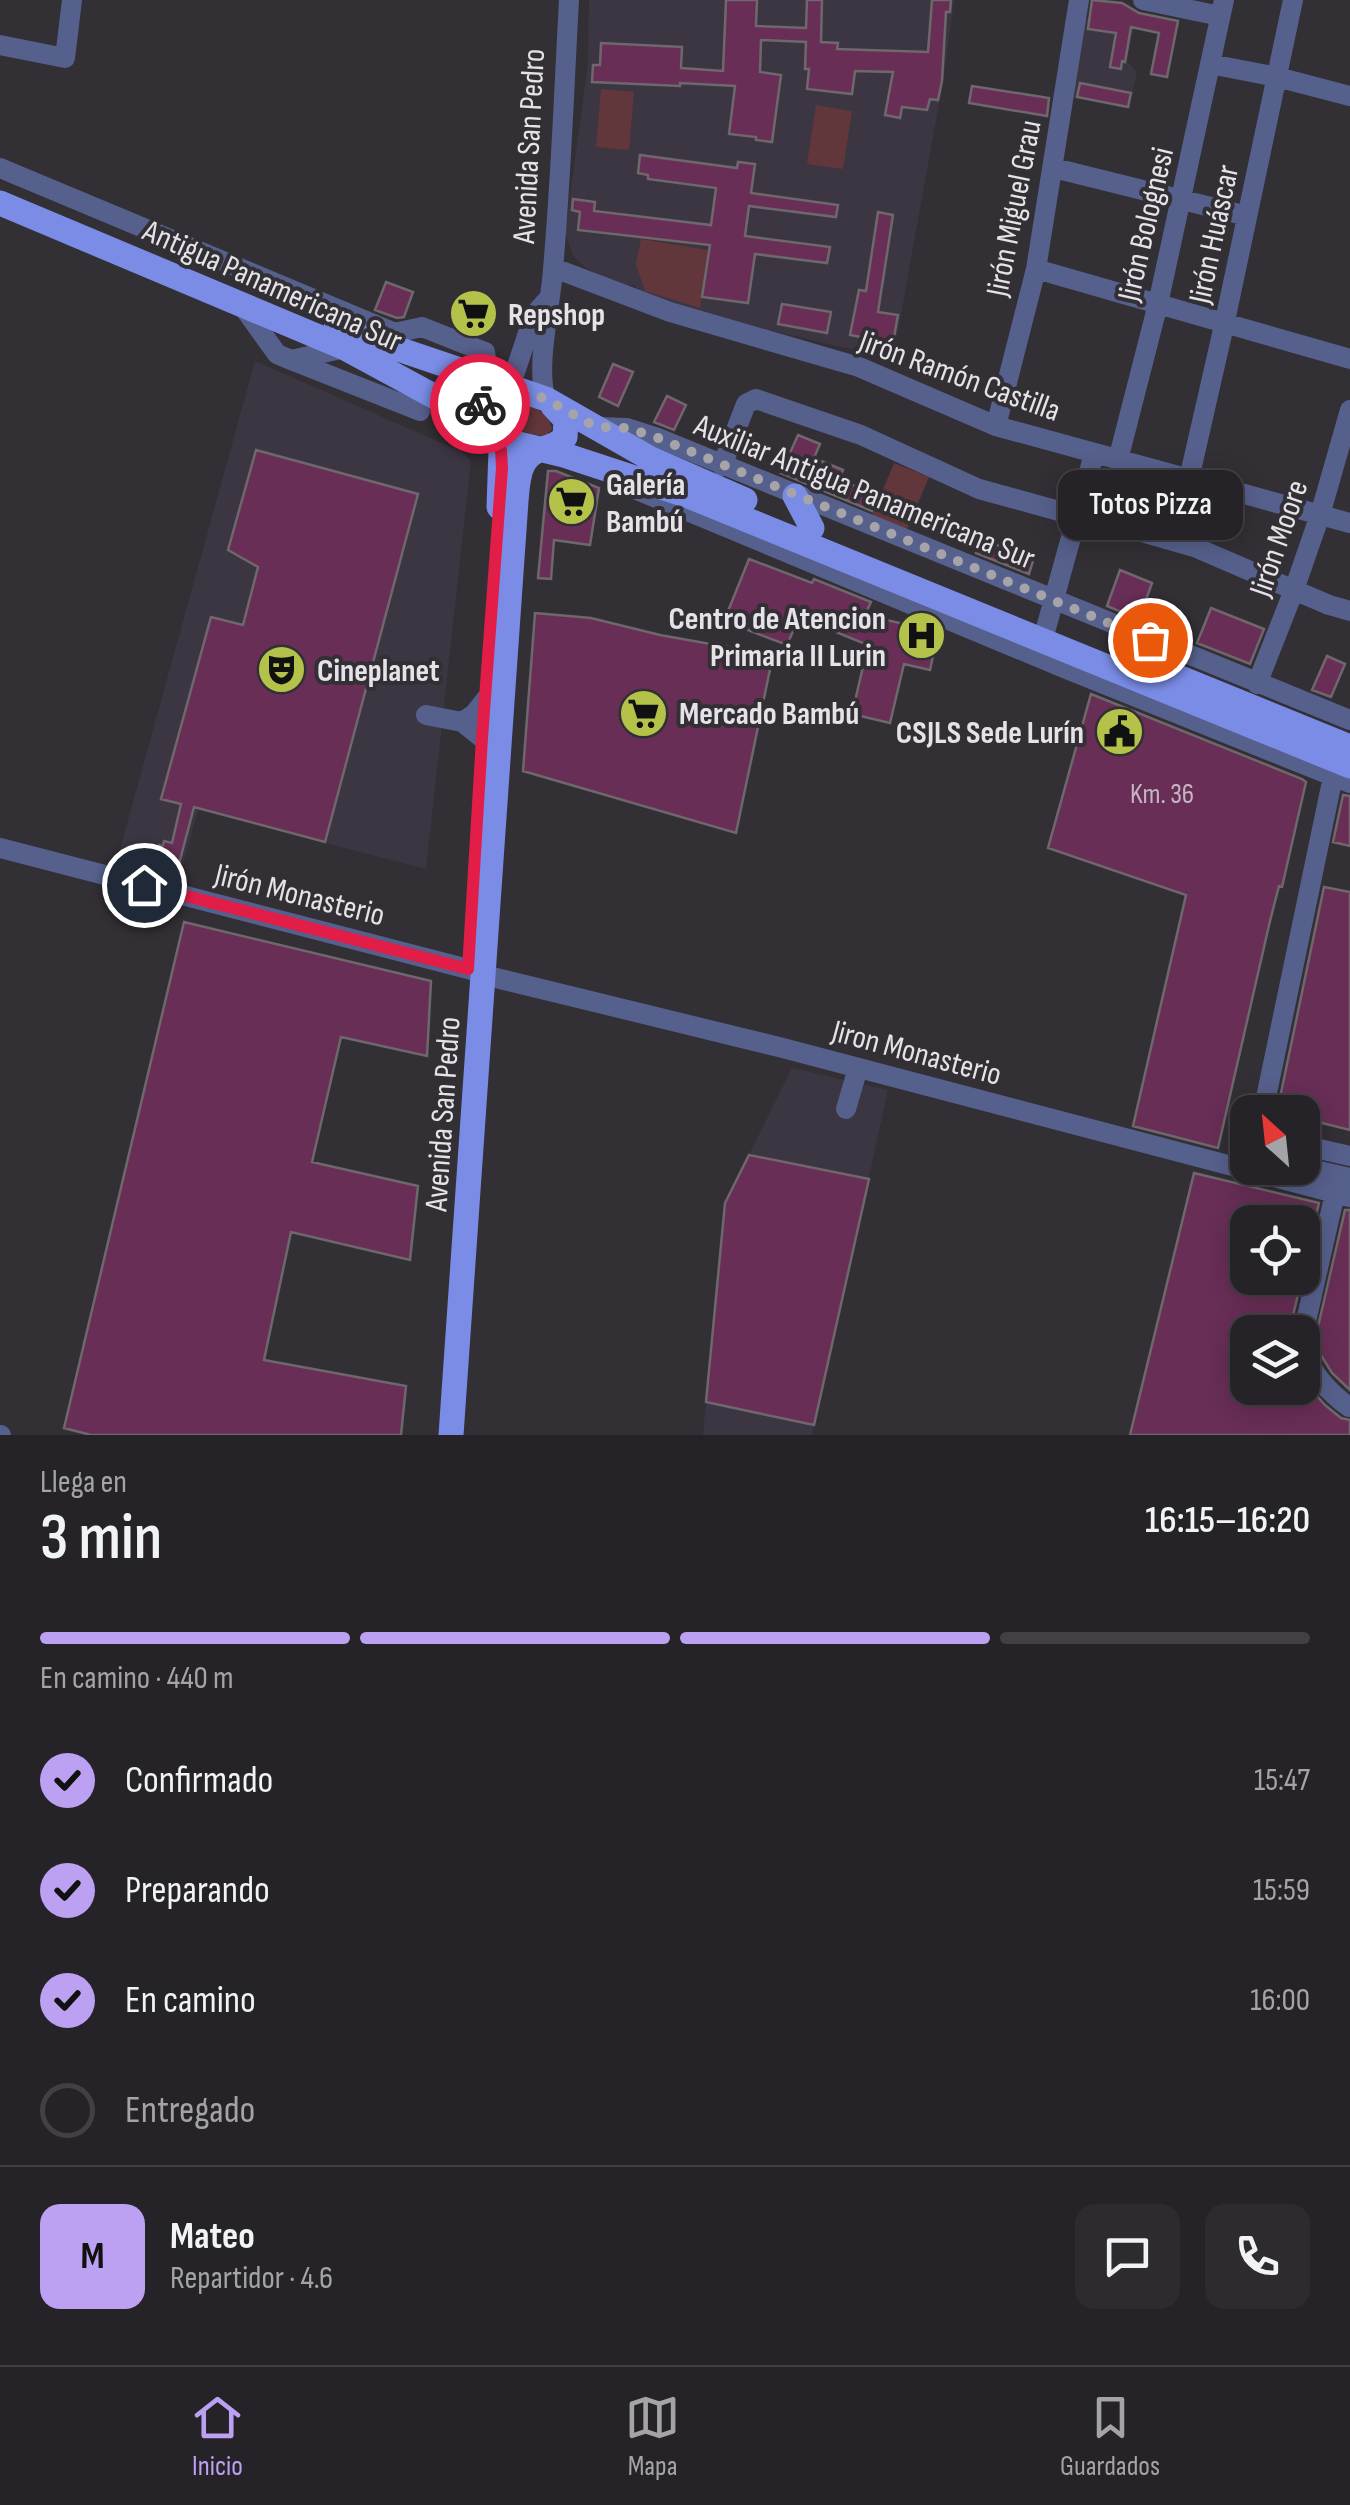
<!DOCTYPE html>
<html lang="es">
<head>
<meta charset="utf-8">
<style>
  :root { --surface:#262328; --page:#2e2b30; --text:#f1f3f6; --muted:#a4a4a8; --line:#424045; --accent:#bca0f2 }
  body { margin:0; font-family:"Sofia Sans Condensed",sans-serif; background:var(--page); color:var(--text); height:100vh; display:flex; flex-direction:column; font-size:38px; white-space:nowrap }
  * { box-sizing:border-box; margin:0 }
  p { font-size:32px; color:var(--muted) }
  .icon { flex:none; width:55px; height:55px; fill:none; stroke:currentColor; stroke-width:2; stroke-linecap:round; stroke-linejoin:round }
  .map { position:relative; height:1435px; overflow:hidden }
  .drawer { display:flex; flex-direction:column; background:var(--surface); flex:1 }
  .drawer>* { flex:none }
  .needle { width:65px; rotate:333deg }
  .fabs { position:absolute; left:1230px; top:1095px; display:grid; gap:20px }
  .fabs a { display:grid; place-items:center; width:90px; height:90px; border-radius:20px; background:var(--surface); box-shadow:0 5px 25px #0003,0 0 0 2px var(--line); font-size:50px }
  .pin { position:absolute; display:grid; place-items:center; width:85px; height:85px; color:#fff; margin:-42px; border:5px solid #fff; border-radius:50%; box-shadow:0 2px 10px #0007 }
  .courier { position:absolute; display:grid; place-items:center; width:100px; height:100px; margin:-50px; border:8px solid #e11d48; border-radius:50%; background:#fff; color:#222; box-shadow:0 2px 12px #0007 }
  .bubble { position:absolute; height:70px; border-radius:20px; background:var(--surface); box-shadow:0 5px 25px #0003,0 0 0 2px var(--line); font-size:32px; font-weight:600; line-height:70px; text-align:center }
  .overview em { font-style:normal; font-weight:600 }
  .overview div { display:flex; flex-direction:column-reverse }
  .overview { display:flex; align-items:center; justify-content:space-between; height:170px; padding:0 40px }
  h1 { font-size:65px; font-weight:600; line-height:75px }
  .bar { display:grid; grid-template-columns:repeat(4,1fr); gap:15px 10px; align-content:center; height:120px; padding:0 40px }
  .bar i { height:12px; border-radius:8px; background:var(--line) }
  .bar .on { background:var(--accent) }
  .bar p { grid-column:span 4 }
  .line { display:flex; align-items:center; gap:25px; padding:0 40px; border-top:2px solid var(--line) }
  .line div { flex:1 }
  .round { display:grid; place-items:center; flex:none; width:105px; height:105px; border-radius:20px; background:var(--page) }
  ol { padding:0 40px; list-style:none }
  li { display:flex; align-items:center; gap:30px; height:110px }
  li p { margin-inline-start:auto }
  li .icon { padding:10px; border-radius:50%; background:var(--accent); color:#111; stroke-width:4 }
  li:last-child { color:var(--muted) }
  li i { width:55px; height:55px; border:5px solid var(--line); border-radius:50% }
  .menu { display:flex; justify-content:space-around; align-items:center; height:140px; border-top:2px solid var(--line); background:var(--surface); font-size:28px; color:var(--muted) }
  .menu a { display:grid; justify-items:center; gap:5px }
  .menu .on { color:var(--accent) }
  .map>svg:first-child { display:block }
  .built { fill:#3c3642 }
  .green { fill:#61373b }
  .building { fill:#682e56; stroke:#6e676b; stroke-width:2.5 }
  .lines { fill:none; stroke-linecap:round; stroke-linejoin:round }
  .minor { stroke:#56608c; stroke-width:20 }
  .major { stroke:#7a8ce6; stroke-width:25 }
  .done { stroke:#a6a4a9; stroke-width:10; stroke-dasharray:0 18 }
  .route { stroke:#e11d48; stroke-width:12 }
  .labels { text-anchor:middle; stroke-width:8; stroke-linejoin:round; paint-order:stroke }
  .number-label { font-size:28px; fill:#c6b6c3 }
  .street-label { font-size:32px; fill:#e5e3e7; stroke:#322f35 }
  .poi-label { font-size:32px; font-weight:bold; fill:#e5e3e7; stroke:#322f35; text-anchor:start }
</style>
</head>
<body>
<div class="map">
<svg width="1350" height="1435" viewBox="0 0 1350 1435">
  <rect width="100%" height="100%" fill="#322f35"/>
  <path class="built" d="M589,0H954L944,76L893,359L679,309L640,295L635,285L624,286L603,278L586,268L573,256L565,233L588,63Z
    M1084,18L1134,28L1127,61L1137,72L1129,107L1070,97Z
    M255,361L462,452L471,461L426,869L198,810L176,890L147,884L138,867L117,860Z
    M792,1068L888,1090L812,1435H703L725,1203Z"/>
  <path class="green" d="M601,89L634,92L629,150L596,147Z
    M816,105L852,111L843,169L807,164Z
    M641,239L708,250L700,308L645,291L636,264Z
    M497,398C518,398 549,408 552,429L546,436C522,435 507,426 489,411Z
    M894,463L929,477L906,532L871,518Z"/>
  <path class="building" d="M726,0H757L756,26L806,28L807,0H822L821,42L838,43L837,49L928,52L932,0H951L950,12H946L942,81L938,100L930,99L927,110L902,107L900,118L885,115L893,72L855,71L852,94L807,89L809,69H805L806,42L761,40L760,72L781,75L772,142L756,140V137L729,134L735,86L680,83V86L592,82L593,65H600L601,43L682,47L681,68L723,71Z
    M1092,0L1122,3L1139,13L1178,21L1167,77L1151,74L1159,33L1131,27L1125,62L1122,61L1121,69L1110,67L1116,33L1088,29Z
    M1080,83L1131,93L1128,107L1077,97Z
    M972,86L1049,98L1047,116L969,103Z
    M640,155L737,168L738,162L755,164L751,193L838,205L836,217L749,206L745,236L830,247L827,263L755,254L748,303L702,297L710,245L578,230L580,212L572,210L573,199L595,202L594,211L711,225L716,188L648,179V175L638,173Z
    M878,212L893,215L878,312L898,315L893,343L850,335L859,290L866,291Z
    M386,282L413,292L404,317L397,318L375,310Z
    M782,304L831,312L827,333L778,324Z
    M613,364L633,372L618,406L599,397Z
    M667,396L686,405L674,430L654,422Z
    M798,435L820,444L814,458L843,470L839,480L879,495L872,511L781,473Z
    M256,450L418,494L325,842L194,807L175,879L152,873L159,845L163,846L164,841L172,843L181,804L161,799L211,617L243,625L258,567L228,550Z
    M548,471H556L599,488L590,545L554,540L551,579L538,578Z
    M980,541L1035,554L1029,574L976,553Z
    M749,559L812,583L814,579L871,602L865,615L938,632L930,670L904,664L890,723L852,714L868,645L799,617L787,645L724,621Z
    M1120,570L1152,583L1146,600L1163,606L1155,626L1107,606Z
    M1211,608L1264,629L1250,664L1197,643Z
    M535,613L591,618L660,635L773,655L736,833L523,771Z
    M1327,656L1345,664L1331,697L1312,690Z
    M1091,694L1302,779L1306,782L1282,887L1279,886L1270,921L1218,1148L1133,1126L1186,895L1048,848Z
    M1343,795L1350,796V846L1333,842Z
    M1324,887L1350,892V1130L1302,1118V1112H1277Z
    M184,922L431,981L427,1056L341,1037L312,1162L418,1186L410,1260L291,1232L264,1360L406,1386L401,1435H91L64,1428Z
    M749,1155L869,1179L814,1425L706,1402L725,1203Z
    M1194,1173L1319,1203L1302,1274V1222H1248V1278H1302L1289,1332H1248V1388H1302V1379L1325,1405L1341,1418L1350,1420V1435H1130Z
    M1345,1210H1350V1390L1332,1373L1314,1344Z"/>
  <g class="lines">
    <path class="minor" d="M1143,0L1220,16
      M0,45L65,58L72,0
      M1210,64L1277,77L1350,96
      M0,168L395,333
      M1054,168L1247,216
      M554,268L670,312L859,367L996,426L1350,523
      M1036,269L1350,359
      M241,304L277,354L291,360L345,348
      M385,335L422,327L485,352L489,379
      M291,360L420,411
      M501,384L514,375L534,315L550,297
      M546,399C535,368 551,304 553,269C561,180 564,90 569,0
      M996,426L1036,269L1079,0
      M598,427L627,428L658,438L1350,720
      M1118,460L1158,304L1224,0
      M722,466L746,404L756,399L861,435L979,489L1077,516L1089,517L1197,548L1329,605L1350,611
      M1189,479L1225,321L1293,0
      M637,490L1064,668L1350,783
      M1043,639L1094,454
      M1257,684L1294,590L1320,515L1350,410
      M426,715L462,722L482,738
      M462,722L474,714L486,699
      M0,848L468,969L484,975L779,1047L1350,1197
      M846,1109L858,1068
      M1263,1112L1335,767
      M1302,1161L1306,1146L1350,1156
      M1302,1167L1350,1178
      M1302,1339L1335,1193
      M1302,1350C1314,1375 1327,1391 1349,1407
      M0,1435H1"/>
    <path class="major" d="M0,203L345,348L487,425L514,443L564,455L686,495L1350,766
      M336,328L546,399L651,459L745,500
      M795,496L812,528
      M499,507L501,450L480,411L483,398L501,384
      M1161,670L1350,747
      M451,1435L516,501C518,480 518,456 542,449C552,446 557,445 565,437L566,420L553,406"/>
  </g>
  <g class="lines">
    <path class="done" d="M480,404L488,393L501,384L546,399L596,427L627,428L658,438L1150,640"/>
    <path class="route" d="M144,885L468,969L482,738L502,468L501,450L482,416L480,404"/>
  </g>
  <defs>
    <symbol id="supermarket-disc" viewBox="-11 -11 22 22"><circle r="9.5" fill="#b4c24a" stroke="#322f35"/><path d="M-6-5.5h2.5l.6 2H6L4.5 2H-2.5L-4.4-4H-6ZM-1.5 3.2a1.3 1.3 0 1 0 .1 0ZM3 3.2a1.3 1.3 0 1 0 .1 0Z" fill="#111"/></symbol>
    <symbol id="hospital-disc" viewBox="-11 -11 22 22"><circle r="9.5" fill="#b4c24a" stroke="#322f35"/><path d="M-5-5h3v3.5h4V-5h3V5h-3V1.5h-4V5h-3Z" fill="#111"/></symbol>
    <symbol id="theatre-disc" viewBox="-11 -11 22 22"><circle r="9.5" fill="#b4c24a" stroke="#322f35"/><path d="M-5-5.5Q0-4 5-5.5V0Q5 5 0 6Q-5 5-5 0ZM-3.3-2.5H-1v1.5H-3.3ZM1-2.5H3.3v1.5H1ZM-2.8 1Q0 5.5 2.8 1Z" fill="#111"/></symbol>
    <symbol id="civic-disc" viewBox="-11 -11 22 22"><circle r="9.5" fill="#b4c24a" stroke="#322f35"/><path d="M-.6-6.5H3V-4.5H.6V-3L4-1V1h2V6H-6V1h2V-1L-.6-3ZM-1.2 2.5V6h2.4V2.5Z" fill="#111"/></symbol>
  </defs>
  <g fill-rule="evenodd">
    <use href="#supermarket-disc" x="446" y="286" width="55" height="55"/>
    <use href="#supermarket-disc" x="544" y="474" width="55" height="55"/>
    <use href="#hospital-disc" x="894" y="608" width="55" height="55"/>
    <use href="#theatre-disc" x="254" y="642" width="55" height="55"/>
    <use href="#supermarket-disc" x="616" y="686" width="55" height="55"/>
    <use href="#civic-disc" x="1092" y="704" width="55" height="55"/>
  </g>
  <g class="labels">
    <g class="number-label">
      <text x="1162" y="803">Km. 36</text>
    </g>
    <g class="street-label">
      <text transform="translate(528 146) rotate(-87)" y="11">Avenida San Pedro</text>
      <text transform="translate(1013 208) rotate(-79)" y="11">Jirón Miguel Grau</text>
      <text transform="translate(1145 224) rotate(-77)" y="11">Jirón Bolognesi</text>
      <text transform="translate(1213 234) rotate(-78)" y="11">Jirón Huáscar</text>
      <text transform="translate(273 285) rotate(24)" y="11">Antigua Panamericana Sur</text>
      <text transform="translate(960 375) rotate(20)" y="11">Jirón Ramón Castilla</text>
      <text transform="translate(865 491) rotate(22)" y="11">Auxiliar Antigua Panamericana Sur</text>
      <text transform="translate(1278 538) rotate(-71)" y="11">Jirón Moore</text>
      <text transform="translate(300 894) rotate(14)" y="11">Jirón Monasterio</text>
      <text transform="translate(917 1052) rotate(15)" y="11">Jiron Monasterio</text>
      <text transform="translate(442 1114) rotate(-86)" y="11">Avenida San Pedro</text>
    </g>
    <g class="poi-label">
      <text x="508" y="325">Repshop</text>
      <text x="606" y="495">Galería<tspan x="606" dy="37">Bambú</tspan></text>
      <text x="886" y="629" text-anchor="end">Centro de Atencion<tspan x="886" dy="37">Primaria II Lurin</tspan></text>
      <text x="317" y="681">Cineplanet</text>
      <text x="679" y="724">Mercado Bambú</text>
      <text x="1084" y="743" text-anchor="end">CSJLS Sede Lurín</text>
    </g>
  </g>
</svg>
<div class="fabs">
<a><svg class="needle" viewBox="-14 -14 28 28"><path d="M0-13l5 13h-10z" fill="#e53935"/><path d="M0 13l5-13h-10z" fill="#a4a4a8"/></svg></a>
<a><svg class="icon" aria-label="locate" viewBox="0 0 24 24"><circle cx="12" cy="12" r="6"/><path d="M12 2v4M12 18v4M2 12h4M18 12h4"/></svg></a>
<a><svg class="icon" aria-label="layers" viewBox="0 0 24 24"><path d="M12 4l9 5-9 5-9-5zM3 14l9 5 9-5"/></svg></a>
</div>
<div class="pin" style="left:1150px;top:640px;background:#ea580c"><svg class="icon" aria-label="bag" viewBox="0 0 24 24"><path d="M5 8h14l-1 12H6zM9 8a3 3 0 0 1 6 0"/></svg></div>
<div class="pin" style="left:144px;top:885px;background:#1f2937"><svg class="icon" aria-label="home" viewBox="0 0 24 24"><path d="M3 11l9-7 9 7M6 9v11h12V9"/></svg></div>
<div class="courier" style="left:480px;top:404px"><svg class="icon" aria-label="bike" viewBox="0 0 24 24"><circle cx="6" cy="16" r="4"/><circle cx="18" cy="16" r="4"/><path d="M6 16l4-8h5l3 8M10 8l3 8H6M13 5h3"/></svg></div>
<div class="bubble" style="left:1058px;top:470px;width:185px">Totos Pizza</div>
</div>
<section class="drawer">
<div class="overview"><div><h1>3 min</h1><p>Llega en</p></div><em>16:15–16:20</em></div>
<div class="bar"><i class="on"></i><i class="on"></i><i class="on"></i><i></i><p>En camino · 440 m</p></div>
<ol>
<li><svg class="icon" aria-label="check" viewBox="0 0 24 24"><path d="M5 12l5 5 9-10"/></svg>Confirmado<p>15:47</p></li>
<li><svg class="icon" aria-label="check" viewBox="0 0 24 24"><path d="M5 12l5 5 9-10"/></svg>Preparando<p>15:59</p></li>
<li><svg class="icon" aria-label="check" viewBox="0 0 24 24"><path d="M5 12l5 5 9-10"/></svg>En camino<p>16:00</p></li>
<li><i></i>Entregado</li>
</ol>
<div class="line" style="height:180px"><b class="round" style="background:var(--accent);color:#111">M</b><div><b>Mateo</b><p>Repartidor · 4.6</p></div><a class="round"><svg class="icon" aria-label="chat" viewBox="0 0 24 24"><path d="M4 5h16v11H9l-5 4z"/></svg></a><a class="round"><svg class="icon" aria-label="phone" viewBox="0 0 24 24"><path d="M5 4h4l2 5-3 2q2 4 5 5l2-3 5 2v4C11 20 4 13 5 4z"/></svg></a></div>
</section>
<nav class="menu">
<a class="on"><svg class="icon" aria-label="home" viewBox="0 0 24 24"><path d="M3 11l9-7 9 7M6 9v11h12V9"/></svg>Inicio</a>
<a><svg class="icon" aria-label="map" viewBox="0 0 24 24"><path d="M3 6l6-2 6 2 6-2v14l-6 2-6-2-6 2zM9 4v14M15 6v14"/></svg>Mapa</a>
<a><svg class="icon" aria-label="saved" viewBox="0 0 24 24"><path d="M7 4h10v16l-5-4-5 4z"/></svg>Guardados</a>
</nav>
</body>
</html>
